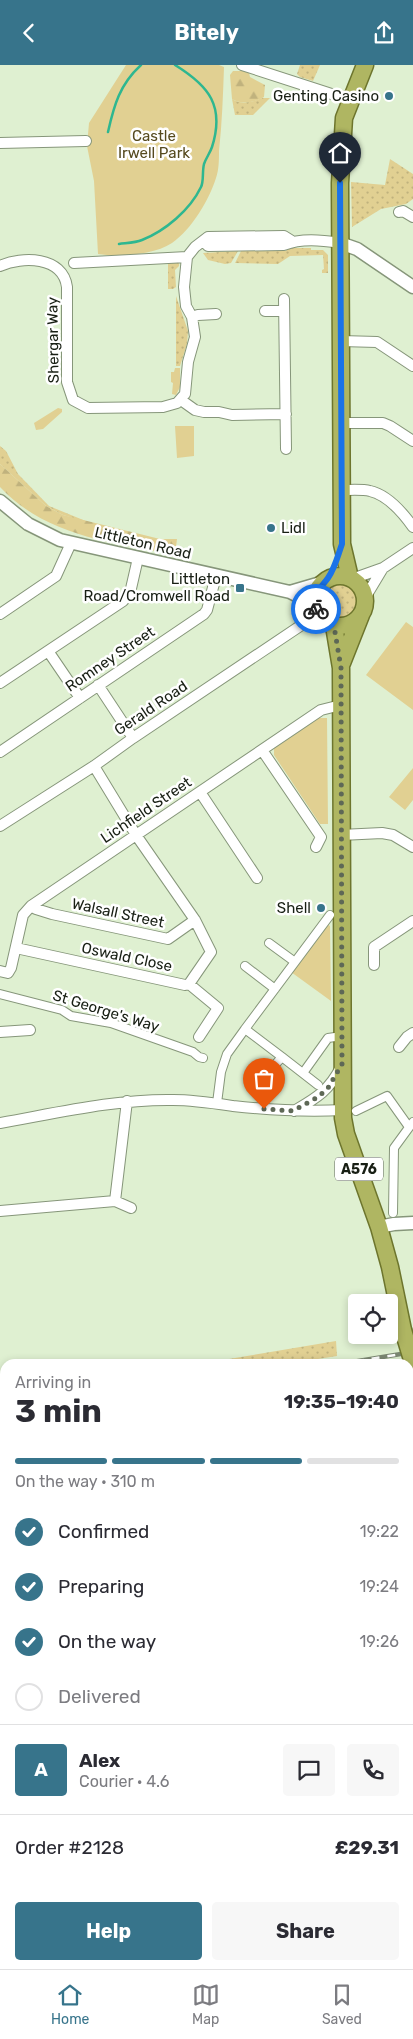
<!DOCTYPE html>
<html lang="en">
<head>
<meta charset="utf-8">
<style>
  :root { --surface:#fff; --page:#f7f7f7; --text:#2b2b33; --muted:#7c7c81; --line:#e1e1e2; --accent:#37748b }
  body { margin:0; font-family:Rubik,sans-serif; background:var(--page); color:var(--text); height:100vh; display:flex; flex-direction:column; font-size:19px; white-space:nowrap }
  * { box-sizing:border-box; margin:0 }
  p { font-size:16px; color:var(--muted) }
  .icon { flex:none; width:28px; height:28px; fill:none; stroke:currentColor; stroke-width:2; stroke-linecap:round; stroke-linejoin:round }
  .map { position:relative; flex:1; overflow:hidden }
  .drawer { position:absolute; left:0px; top:1294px; width:414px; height:611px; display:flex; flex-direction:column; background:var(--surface); border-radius:15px 15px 0 0; box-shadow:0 2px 8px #0003 }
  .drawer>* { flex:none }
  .controls { position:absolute; left:348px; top:1229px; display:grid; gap:10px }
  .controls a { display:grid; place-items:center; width:50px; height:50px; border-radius:5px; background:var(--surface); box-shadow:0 2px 8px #0003; font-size:25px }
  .pin { position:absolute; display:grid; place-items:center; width:42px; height:42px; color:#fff; margin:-51px -21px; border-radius:50% 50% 50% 0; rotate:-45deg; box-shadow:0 0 5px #0007 }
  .pin .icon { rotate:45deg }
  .courier { position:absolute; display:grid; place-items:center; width:50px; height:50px; margin:-25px; border:4px solid #1a73e8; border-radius:50%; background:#fff; color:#222; box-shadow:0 1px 6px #0007 }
  .summary em { font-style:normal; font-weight:700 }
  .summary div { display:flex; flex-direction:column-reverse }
  .summary { display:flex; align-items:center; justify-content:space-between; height:85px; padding:0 15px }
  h1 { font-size:32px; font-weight:700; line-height:38px }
  .bar { display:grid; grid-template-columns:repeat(4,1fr); gap:8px 5px; align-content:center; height:60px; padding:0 15px }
  .bar i { height:6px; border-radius:4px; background:var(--line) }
  .bar .current { background:var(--accent) }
  .bar p { grid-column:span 4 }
  .line { display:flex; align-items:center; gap:12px; padding:0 15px; border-top:1px solid var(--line) }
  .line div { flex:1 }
  .round { display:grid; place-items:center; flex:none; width:52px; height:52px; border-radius:5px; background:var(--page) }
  ol { padding:0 15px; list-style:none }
  li { display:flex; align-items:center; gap:15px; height:55px }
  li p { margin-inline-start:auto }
  li .icon { padding:5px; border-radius:50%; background:var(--accent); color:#fff; stroke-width:4 }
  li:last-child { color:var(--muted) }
  li i { width:28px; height:28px; border:2px solid var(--line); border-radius:50% }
  .action { display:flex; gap:10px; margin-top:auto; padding:10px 15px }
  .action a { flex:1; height:58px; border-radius:5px; background:var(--accent); color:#fff; font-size:20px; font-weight:700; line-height:58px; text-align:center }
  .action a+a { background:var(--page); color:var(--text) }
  header { display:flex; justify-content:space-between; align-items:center; height:65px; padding:0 15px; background:var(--accent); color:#fff; font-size:22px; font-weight:700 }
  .dock { display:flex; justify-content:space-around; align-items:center; height:70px; border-top:1px solid var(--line); background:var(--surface); font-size:14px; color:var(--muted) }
  .dock a { display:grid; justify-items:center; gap:2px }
  .dock .current { color:var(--accent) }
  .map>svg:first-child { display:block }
  .grass { fill:url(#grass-dots) }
  .forest { fill:url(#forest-firs) }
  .green { fill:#e1d092 }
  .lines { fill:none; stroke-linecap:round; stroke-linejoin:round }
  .stream { stroke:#2eb790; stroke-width:2.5 }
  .pedestrian-casing { stroke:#86967a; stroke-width:10 }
  .minor-casing { stroke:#86967a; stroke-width:12 }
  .tertiary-casing { stroke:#86967a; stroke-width:15 }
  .primary-casing { stroke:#6d752d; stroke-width:18 }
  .trunk-casing { stroke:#6d752d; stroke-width:19 }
  .pedestrian { stroke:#fff; stroke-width:8 }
  .minor { stroke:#fff; stroke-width:10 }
  .tertiary { stroke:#fff; stroke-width:12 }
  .primary { stroke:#c3c889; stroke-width:15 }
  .trunk { stroke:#afb662; stroke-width:16 }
  .rail-casing { stroke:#7b8772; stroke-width:4.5 }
  .rail { stroke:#fff; stroke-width:2.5; stroke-dasharray:8; stroke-linecap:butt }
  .trunk-bridge-casing { stroke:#6d752d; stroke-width:19; stroke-linecap:butt }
  .trunk-bridge { stroke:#afb662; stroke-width:16 }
  .done { stroke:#5e6856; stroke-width:5; stroke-dasharray:0 9 }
  .route { stroke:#1a73e8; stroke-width:6 }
  .poi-dot { fill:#37748b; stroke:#fff; stroke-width:2 }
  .labels { text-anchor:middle; stroke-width:5; stroke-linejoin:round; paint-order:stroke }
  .shield { fill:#fff; stroke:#5d625a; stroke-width:1 }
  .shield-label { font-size:14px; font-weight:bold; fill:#181f14 }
  .poi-label { font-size:15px; fill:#181f14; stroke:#fff; text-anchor:end }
  .park-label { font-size:15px; fill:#564a1f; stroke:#fff }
  .street-label { font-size:15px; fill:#181f14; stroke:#fff }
</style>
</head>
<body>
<header><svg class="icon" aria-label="back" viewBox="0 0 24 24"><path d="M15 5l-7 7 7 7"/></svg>Bitely<svg class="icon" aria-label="share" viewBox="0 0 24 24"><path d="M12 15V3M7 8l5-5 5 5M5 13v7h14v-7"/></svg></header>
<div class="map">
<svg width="413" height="1904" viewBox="0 0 413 1904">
  <defs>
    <pattern id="grass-dots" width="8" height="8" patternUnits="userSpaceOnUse" patternTransform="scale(1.25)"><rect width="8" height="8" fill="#e1d092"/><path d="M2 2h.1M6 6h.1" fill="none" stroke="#c0b27d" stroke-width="1.8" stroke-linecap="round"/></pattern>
    <pattern id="forest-firs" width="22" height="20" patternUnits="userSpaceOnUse" patternTransform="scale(1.25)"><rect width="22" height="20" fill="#e1d092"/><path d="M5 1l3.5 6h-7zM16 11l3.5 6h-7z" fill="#c0b27d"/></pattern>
  </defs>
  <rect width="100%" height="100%" fill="#dff0d1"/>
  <path class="grass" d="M300,0H320L313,16L300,12L297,9Z
    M262,33H270L253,50H235L232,34C240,40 254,37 262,33Z
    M390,94L413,109V134L406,139L381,144L352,162L351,117L385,120Z
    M291,183H311V185H323L328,190V208H322V205L324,204L323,190L290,191L278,199L235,198L241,186H285Z
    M238,186L231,198L225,199L208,195L203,188Z
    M168,196H179V201L175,205L176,222L173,224H168Z
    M176,231L188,266L187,279L180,301H176Z
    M0,381L6,386L18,409L49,441L93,459L63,450L46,441L0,399Z
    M321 537a19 19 0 1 1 38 0a19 19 0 1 1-38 0Z
    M336,1276L337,1291L286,1299H199Z
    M413,1671V1710L409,1711V1673Z"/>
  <path class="forest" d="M233,6H243L249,8L250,12L265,20L264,32C257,37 240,40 232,34L230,10Z
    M0,399L46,441L63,450L160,474H177L175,490C112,477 47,472 0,422Z"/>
  <path class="green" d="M126,0H219L224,2C223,31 222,58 219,86C219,94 219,105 216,113C209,135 192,164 172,178C154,190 119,192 98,189L94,116L87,81L89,58Z
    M175,303H180V322L176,330L172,329L173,318L171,317V307H174Z
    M58,343L62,344V347L43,364L36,365L34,358Z
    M175,361H194V391L177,393Z
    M406,557L413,562V645L366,610Z
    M317,653H327L328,759H320L274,690V682Z
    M413,703V735L405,745L389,732Z
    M327,859L330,861L331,936L291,907Z"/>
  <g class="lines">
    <path class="stream" d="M108,67C114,40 120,19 141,0
      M119,179C126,178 135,178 142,175C165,166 190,145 201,122C204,116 202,107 204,99C206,93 210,88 212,82C225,41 209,21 175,0"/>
    <defs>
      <path id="pedestrian" d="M269,878L295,897
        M245,901L275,924
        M0,929L62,945L71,951L111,958L193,987L199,992L203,993
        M245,964L330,850
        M273,1002L282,992L318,1020
        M303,1008L328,973L342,971
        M217,1038L221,1007L227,989L245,964L282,992
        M356,1046L387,1031L409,1062
        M393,1148L394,1083L413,1057"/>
      <path id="minor" d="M242,0L350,35
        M0,78L86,76
        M399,147L403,146L413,152
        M204,177L208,181L284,180C301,173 321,175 340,178
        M74,198L187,192
        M0,201C22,191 63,191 67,222V317L73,335L88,343L163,342L177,338L185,329L188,297L195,272L192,252L186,241L184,222L187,192L195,182L208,172L284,171L292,176
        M284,234L286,384
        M265,246H284
        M192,252L198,250L216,249
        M341,276L377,277L413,301
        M181,335L195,345L204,347H219L232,350L286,349
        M342,358H383L390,361L413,376
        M342,425C351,425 362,424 370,426C388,430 403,448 413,462
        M352,514L383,503L413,483
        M365,533L383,503
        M0,549L56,511L71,478
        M48,586L80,633
        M0,618L123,536L130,528L138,493
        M98,620L133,673
        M262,685L321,772L316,782
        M0,687L204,549L207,545L216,511
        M200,727L257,813
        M0,761L94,701L133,673L318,549
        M341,770L382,768L393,770L413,782
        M31,841L36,844L52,849L168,874L195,855
        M16,883L185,920L189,919L211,887L195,855L136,770L94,701
        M374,900V882L413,856
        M0,906L8,908L11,903L23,850L31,841L321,645L341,640
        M189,919L218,943L199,972
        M0,967L30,965
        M399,982L407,972L413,968
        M294,1046C316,1033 329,1026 341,1002
        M0,1058C57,1048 115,1034 173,1035C194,1035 213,1038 233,1041C270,1045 306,1047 343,1045
        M115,1136L127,1036
        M0,1146L115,1136L131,1143
        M409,1385H413
        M3,1490L5,1499
        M409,1506L413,1503
        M0,1619L5,1618
        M0,1741L5,1744
        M409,1828L413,1840
        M15,1904L19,1900
        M317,1904V1900"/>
      <path id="tertiary" d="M340,178L357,184L413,222
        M0,436L28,459L60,475L290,527L306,535L316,543
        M290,527L324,517
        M379,1162L394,1159L413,1158"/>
      <path id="primary" d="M409,1720L413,1719
        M409,1770L413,1769
        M170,1904L175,1900"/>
      <path id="trunk" d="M315 536a25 25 0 1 1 50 0a25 25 0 1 1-50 0Z
        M350,513L342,479L340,118L344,53L365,0
        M334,561L341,603L343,1053L346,1069L379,1162L390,1202L403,1265
        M342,598L361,550
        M409,1743L413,1741
        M409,1757L413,1755
        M81,1904L88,1900
        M103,1904L110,1900
        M128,1904L134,1900
        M154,1904L161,1900"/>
    </defs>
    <use href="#pedestrian" class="pedestrian-casing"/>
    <use href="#minor" class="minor-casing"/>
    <use href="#tertiary" class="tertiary-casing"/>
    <use href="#primary" class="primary-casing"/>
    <use href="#trunk" class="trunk-casing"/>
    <use href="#pedestrian" class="pedestrian"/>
    <use href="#minor" class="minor"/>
    <use href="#tertiary" class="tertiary"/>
    <use href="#primary" class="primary"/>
    <use href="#trunk" class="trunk"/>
    <defs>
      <path id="rail" d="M340,1299L413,1287
        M0,1352H5
        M0,1561L5,1560"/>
    </defs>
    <use href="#rail" class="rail-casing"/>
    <use href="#rail" class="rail"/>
    <defs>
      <path id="trunk-bridge" d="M403,1265L413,1298"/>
    </defs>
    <use href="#trunk-bridge" class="trunk-bridge-casing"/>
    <use href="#trunk-bridge" class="trunk-bridge"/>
  </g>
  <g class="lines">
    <path class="done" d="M264,1044L293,1046L318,1032L328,1023L342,999L341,603L334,561L324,555L316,544"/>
    <path class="route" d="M316,544C311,529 321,523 328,513C335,503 338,490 342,479L340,118"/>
  </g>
  <g class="poi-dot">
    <circle cx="389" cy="31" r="5"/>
    <circle cx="271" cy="463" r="5"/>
    <rect x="235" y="518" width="10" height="10" rx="2.5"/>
    <circle cx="321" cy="843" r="5"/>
  </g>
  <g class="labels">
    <rect class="shield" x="335" y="1092.5" width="48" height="23" rx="4"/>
    <g class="shield-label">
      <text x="359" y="1109">A576</text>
    </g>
    <g class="poi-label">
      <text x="379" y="36">Genting Casino</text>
      <text x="281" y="468" text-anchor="start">Lidl</text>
      <text x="230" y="519">Littleton<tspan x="230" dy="17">Road/Cromwell Road</tspan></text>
      <text x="311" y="848">Shell</text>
    </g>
    <g class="park-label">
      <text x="154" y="76">Castle<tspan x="154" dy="17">Irwell Park</tspan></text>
    </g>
    <g class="street-label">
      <text transform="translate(53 275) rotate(-91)" y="5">Shergar Way</text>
      <text transform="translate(143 478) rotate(13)" y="5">Littleton Road</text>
      <text transform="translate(110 594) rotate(-34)" y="5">Romney Street</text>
      <text transform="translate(151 643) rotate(-34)" y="5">Gerald Road</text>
      <text transform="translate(146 745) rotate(-34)" y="5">Lichfield Street</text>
      <text transform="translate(118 848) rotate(12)" y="5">Walsall Street</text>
      <text transform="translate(127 892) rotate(12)" y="5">Oswald Close</text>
      <text transform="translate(106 946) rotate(17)" y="5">St George's Way</text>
    </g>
  </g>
</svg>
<div class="controls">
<a><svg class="icon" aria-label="locate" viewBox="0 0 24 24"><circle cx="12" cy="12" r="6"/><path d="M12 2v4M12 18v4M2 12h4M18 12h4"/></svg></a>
</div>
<div class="pin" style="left:264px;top:1044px;background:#ea580c"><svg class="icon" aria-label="bag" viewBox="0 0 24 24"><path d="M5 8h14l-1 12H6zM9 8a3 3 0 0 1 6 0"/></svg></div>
<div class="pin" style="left:340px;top:118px;background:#1f2937"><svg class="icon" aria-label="home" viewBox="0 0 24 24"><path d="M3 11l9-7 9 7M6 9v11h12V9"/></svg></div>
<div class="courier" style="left:316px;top:544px"><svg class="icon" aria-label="bike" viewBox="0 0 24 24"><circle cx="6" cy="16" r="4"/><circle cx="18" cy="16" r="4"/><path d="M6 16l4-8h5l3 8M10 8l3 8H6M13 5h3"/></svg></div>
<section class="drawer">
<div class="summary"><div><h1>3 min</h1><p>Arriving in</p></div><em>19:35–19:40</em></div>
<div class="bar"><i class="current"></i><i class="current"></i><i class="current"></i><i></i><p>On the way · 310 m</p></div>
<ol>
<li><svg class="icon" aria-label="check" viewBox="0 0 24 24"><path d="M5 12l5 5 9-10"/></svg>Confirmed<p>19:22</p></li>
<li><svg class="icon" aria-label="check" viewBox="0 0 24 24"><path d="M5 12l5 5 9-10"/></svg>Preparing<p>19:24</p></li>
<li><svg class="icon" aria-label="check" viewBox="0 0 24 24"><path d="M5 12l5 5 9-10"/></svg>On the way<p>19:26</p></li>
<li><i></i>Delivered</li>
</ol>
<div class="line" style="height:90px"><b class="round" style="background:var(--accent);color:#fff">A</b><div><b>Alex</b><p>Courier · 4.6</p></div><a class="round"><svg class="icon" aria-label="chat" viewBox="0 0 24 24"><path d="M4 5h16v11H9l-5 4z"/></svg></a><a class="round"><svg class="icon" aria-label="phone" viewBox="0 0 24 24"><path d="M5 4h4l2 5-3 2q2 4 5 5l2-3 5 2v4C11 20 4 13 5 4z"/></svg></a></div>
<div class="line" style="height:65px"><div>Order #2128</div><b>£29.31</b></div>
<div class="action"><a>Help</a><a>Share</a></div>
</section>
</div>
<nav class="dock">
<a class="current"><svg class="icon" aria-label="home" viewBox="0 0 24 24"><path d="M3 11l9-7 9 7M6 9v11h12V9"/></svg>Home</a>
<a><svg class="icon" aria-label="map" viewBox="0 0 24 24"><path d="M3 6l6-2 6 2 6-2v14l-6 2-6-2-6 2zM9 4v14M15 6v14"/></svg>Map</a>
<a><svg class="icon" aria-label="saved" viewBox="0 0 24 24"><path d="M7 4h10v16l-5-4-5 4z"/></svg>Saved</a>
</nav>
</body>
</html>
